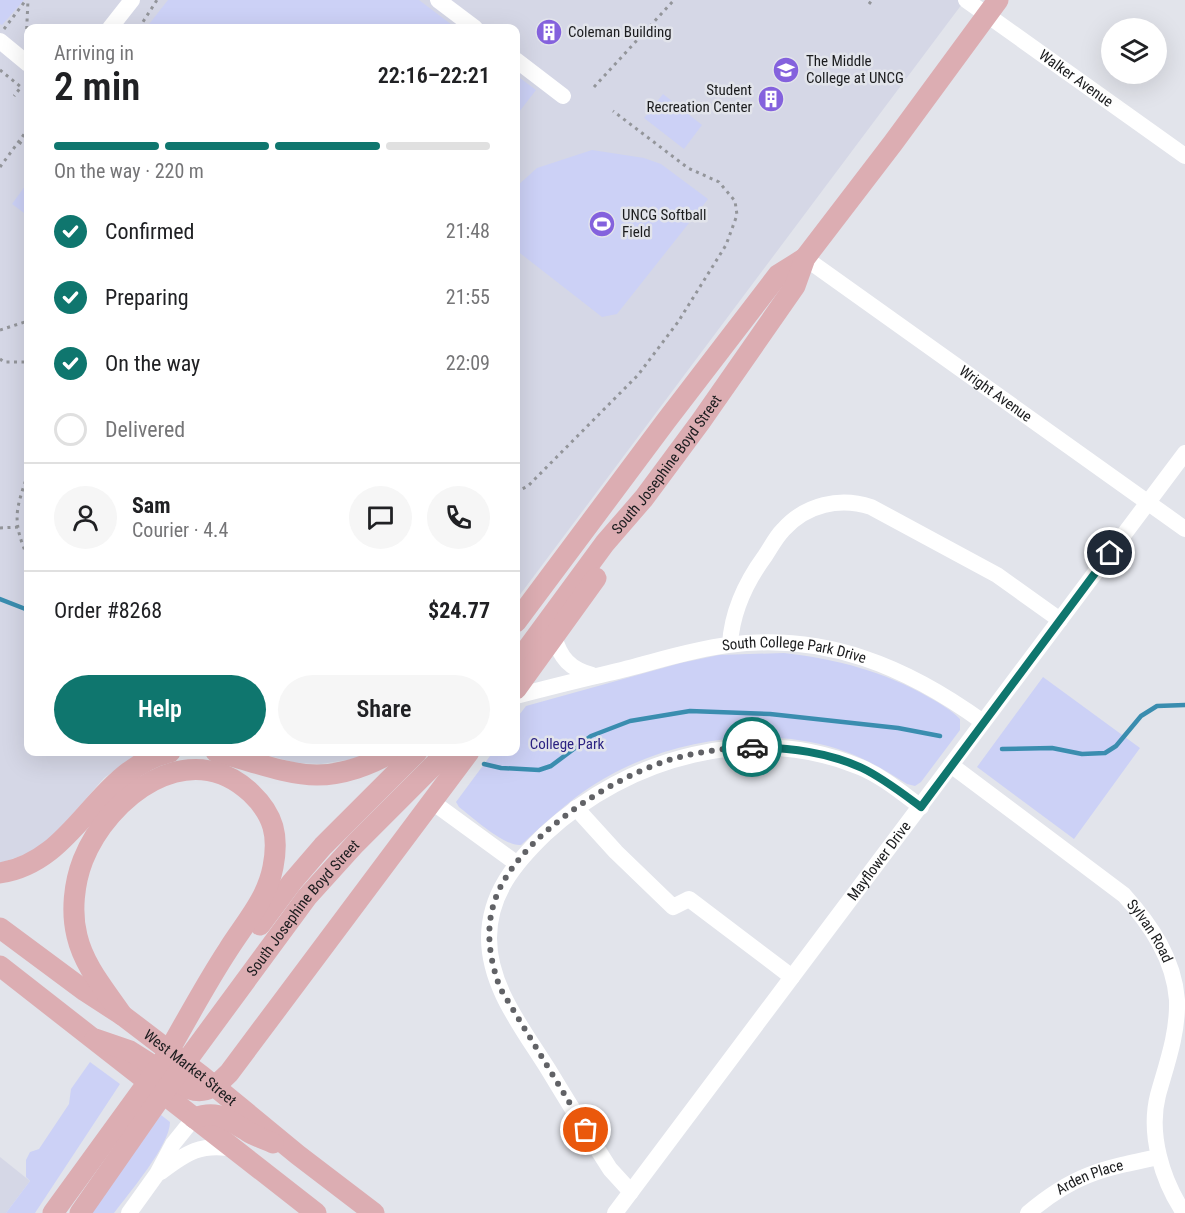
<!DOCTYPE html>
<html lang="en">
<head>
<meta charset="utf-8">
<style>
  :root { --surface:#fff; --page:#f6f6f6; --text:#202124; --muted:#757577; --line:#e0e0e0; --accent:#0f766e }
  body { margin:0; font-family:"Roboto Condensed",sans-serif; background:var(--page); color:var(--text); height:100vh; display:flex; flex-direction:column; font-size:22px; white-space:nowrap }
  * { box-sizing:border-box; margin:0 }
  p { font-size:20px; color:var(--muted) }
  .icon { flex:none; width:33px; height:33px; fill:none; stroke:currentColor; stroke-width:2; stroke-linecap:round; stroke-linejoin:round }
  .map { position:relative; flex:1; overflow:hidden }
  .details { position:absolute; left:24px; top:24px; width:496px; height:732px; display:flex; flex-direction:column; background:var(--surface); border-radius:12px; box-shadow:0 6px 24px #0002 }
  .details>* { flex:none }
  .fabs { position:absolute; left:1101px; top:18px; display:grid; gap:12px }
  .fabs a { display:grid; place-items:center; width:66px; height:66px; border-radius:50%; background:var(--surface); box-shadow:0 6px 24px #0002; font-size:30px }
  .pin { position:absolute; display:grid; place-items:center; width:51px; height:51px; color:#fff; margin:-26px; border:3px solid #fff; border-radius:50%; box-shadow:0 2px 6px #0007 }
  .courier { position:absolute; display:grid; place-items:center; width:60px; height:60px; margin:-30px; border:4px solid #0f766e; border-radius:50%; background:#fff; color:#222; box-shadow:0 2px 8px #0007 }
  .overview em { font-style:normal; font-weight:600 }
  .overview div { display:flex; flex-direction:column-reverse }
  .overview { display:flex; align-items:center; justify-content:space-between; height:102px; padding:0 30px }
  h1 { font-size:39px; font-weight:600; line-height:45px }
  .bar { display:grid; grid-template-columns:repeat(4,1fr); gap:9px 6px; align-content:center; height:72px; padding:0 30px }
  .bar i { height:8px; border-radius:4px; background:var(--line) }
  .bar .on { background:var(--accent) }
  .bar p { grid-column:span 4 }
  .line { display:flex; align-items:center; gap:15px; padding:0 30px; border-top:2px solid var(--line) }
  .line div { flex:1 }
  .round { display:grid; place-items:center; flex:none; width:63px; height:63px; border-radius:32px; background:var(--page) }
  ol { padding:0 30px; list-style:none }
  li { display:flex; align-items:center; gap:18px; height:66px }
  li p { margin-inline-start:auto }
  li .icon { padding:6px; border-radius:50%; background:var(--accent); color:#fff; stroke-width:4 }
  li:last-child { color:var(--muted) }
  li i { width:33px; height:33px; border:3px solid var(--line); border-radius:50% }
  .action { display:flex; gap:12px; margin-top:auto; padding:12px 30px }
  .action a { flex:1; height:69px; border-radius:36px; background:var(--accent); color:#fff; font-size:24px; font-weight:600; line-height:69px; text-align:center }
  .action a+a { background:var(--page); color:var(--text) }
  .map>svg:first-child { display:block }
  .built { fill:#d5d7e6 }
  .green { fill:#ccd1f6 }
  .lines { fill:none; stroke-linecap:round; stroke-linejoin:round }
  .stream { stroke:#3a8daf; stroke-width:4.5 }
  .path { stroke:#93959a; stroke-width:3; stroke-dasharray:3 4.5; stroke-linecap:butt }
  .minor { stroke:#fff; stroke-width:16 }
  .major { stroke:#dcadb2; stroke-width:21 }
  .done { stroke:#616266; stroke-width:6; stroke-dasharray:0 10.8 }
  .route { stroke:#0f766e; stroke-width:8 }
  .labels { text-anchor:middle; stroke-width:5; stroke-linejoin:round; paint-order:stroke }
  .poi-label { font-size:15px; fill:#1b1c1e; stroke:#e2e4eb; text-anchor:start }
  .street-label { font-size:15px; fill:#1b1c1e; stroke:#e2e4eb }
  .park-label { font-size:15px; fill:#2c2383; stroke:#e2e4eb }
</style>
</head>
<body>
<div class="map">
<svg width="1185" height="1213" viewBox="0 0 1185 1213">
  <rect width="100%" height="100%" fill="#e2e4eb"/>
  <path class="built" d="M0,0H965L516,600V28H28V752H140L104,778L57,832L38,850L0,863Z
    M254,752H376L359,758L321,764L297,763Z
    M0,1157L30,1181L6,1213H0Z"/>
  <path class="green" d="M0,0H24L2,25L0,24Z
    M168,0H419L456,28H146Z
    M516,75L536,90L516,116Z
    M663,94L702,125L684,149L644,118Z
    M592,150L644,158L661,164L708,199L617,314L602,317L516,250V187L537,168Z
    M28,182V216L12,204Z
    M784,653C836,659 884,671 930,698C941,704 951,710 960,719V730L921,782L915,786L907,784C885,770 863,757 838,749C760,724 664,740 595,784C568,801 545,823 521,845C505,847 472,817 459,807L456,802L493,752H516V719L526,706L681,663L719,655Z
    M1043,677L1140,748L1074,839L977,767Z
    M90,1062L120,1084L35,1213H6L30,1181L26,1177V1160L30,1152L39,1149L69,1104L71,1089Z
    M161,1115L170,1122C170,1145 129,1193 114,1213H90Z"/>
  <g class="lines">
    <path class="stream" d="M0,599L28,610
      M1002,749L1052,748L1082,754L1105,753L1116,746L1141,716L1157,706L1185,705
      M484,764L501,768L539,770L551,766L591,736L630,721L690,711L770,714L898,728L940,736"/>
    <path class="path" d="M869,4L872,0
      M139,28L157,0
      M4,29L26,0
      M26,44L28,0
      M0,70L21,87L14,96
      M594,87L674,0
      M19,142L28,148
      M0,167L28,129
      M0,330L28,321
      M0,359L4,362H28
      M28,474C15,511 12,521 28,558
      M516,492L528,486L638,375L678,322L726,245L737,215L735,201L719,182L688,168L613,111
      M0,528L18,527"/>
    <g class="minor">
      <path d="M438,0L475,28"/>
      <path id="s1" d="M966,0L1185,156"/>
      <path d="M110,28L132,0"/>
      <path d="M0,41L28,64"/>
      <path d="M516,60L563,96"/>
      <path id="s2" d="M805,258L1185,529"/>
      <path d="M554,636C560,658 570,669 592,675"/>
      <path d="M730,644C732,612 746,582 765,556C771,547 776,537 783,530C806,504 840,497 871,507L997,575L1060,620"/>
      <path id="s3" d="M516,696C547,688 578,680 609,673C649,664 687,650 728,645C825,632 907,667 983,722"/>
      <path id="s4" d="M951,765L1124,895C1151,925 1174,959 1177,1000C1178,1033 1167,1063 1158,1095C1148,1134 1162,1180 1184,1213"/>
      <path d="M431,801L516,863"/>
      <path d="M576,808L616,852L673,907L689,899L792,977"/>
      <path d="M161,1172C187,1152 201,1143 235,1149"/>
      <path d="M631,1192L610,1169C589,1136 568,1102 548,1069C523,1029 489,987 489,938C489,894 515,863 545,834C629,756 752,723 860,767C882,776 902,793 921,807"/>
      <path d="M129,1213L157,1174L173,1144L194,1118"/>
      <path id="s5" d="M615,1213L1185,453"/>
      <path id="s6" d="M1028,1213C1074,1174 1101,1169 1159,1157"/>
    </g>
    <g class="major">
      <path d="M516,622L666,421L778,275L805,258"/>
      <path id="s7" d="M516,664L605,543L644,498L701,421L795,286L805,258L893,143L998,0"/>
      <path d="M516,689L596,578"/>
      <path d="M216,752C247,759 285,775 317,775C342,775 371,765 392,752"/>
      <path d="M0,873C77,861 95,770 170,752"/>
      <path d="M260,925L292,882L323,846L417,752"/>
      <path id="s8" d="M0,928L85,991L122,1015L202,1076L298,1155L374,1213"/>
      <path d="M0,966L316,1213"/>
      <path d="M122,1015C105,990 84,966 77,936C71,912 74,883 83,860C108,797 189,734 251,793C274,815 279,836 273,867C267,899 245,923 228,950C203,988 182,1029 159,1068"/>
      <path d="M95,1039L130,1051L190,1089C207,1095 218,1084 229,1073L469,752"/>
      <path d="M194,1118C219,1109 227,1120 247,1131C255,1136 264,1139 273,1143"/>
      <path d="M53,1213L167,1056"/>
      <path id="s9" d="M80,1213L174,1078L307,897L355,844L447,752"/>
    </g>
  </g>
  <g class="lines">
    <path class="done" d="M586,1130L500,988C490,960 485,932 494,903C513,839 618,772 680,757C703,751 728,748 752,747"/>
    <path class="route" d="M752,747C790,748 828,752 862,768C883,778 902,793 921,807L1110,553"/>
  </g>
  <defs>
    <symbol id="building-disc" viewBox="-11 -11 22 22"><circle r="9.5" fill="#8462dd" stroke="#e2e4eb"/><path d="M-4-6H4V6H1V3H-1V6H-4ZM-2.5-4.3h1.7v1.8h-1.7ZM.8-4.3h1.7v1.8H.8ZM-2.5-1h1.7V.8h-1.7ZM.8-1h1.7V.8H.8Z" fill="#fff"/></symbol>
    <symbol id="school-disc" viewBox="-11 -11 22 22"><circle r="9.5" fill="#8462dd" stroke="#e2e4eb"/><path d="M0-5L7-2L0 1L-7-2ZM-4 1L0 2.5L4 1V4Q0 6-4 4Z" fill="#fff"/></symbol>
    <symbol id="stadium-disc" viewBox="-11 -11 22 22"><circle r="9.5" fill="#8462dd" stroke="#e2e4eb"/><path d="M0-5a6.5 5 0 1 0 0 10a6.5 5 0 1 0 0-10ZM-3.5-1.8h7v3.6h-7Z" fill="#fff"/></symbol>
  </defs>
  <g fill-rule="evenodd">
    <use href="#building-disc" x="534" y="17" width="30" height="30"/>
    <use href="#school-disc" x="771" y="55" width="30" height="30"/>
    <use href="#building-disc" x="756" y="84" width="30" height="30"/>
    <use href="#stadium-disc" x="587" y="209" width="30" height="30"/>
  </g>
  <g class="labels">
    <g class="poi-label">
      <text x="568" y="37">Coleman Building</text>
      <text x="806" y="66">The Middle<tspan x="806" dy="17">College at UNCG</tspan></text>
      <text x="752" y="95" text-anchor="end">Student<tspan x="752" dy="17">Recreation Center</tspan></text>
      <text x="622" y="220">UNCG Softball<tspan x="622" dy="17">Field</tspan></text>
    </g>
    <g class="street-label">
      <text dy="5" stroke="none"><textPath href="#s1" startOffset="135">Walker Avenue</textPath></text>
      <text dy="5" stroke="none"><textPath href="#s2" startOffset="234">Wright Avenue</textPath></text>
      <text dy="5" stroke="none"><textPath href="#s7" startOffset="250">South Josephine Boyd Street</textPath></text>
      <text dy="5" stroke="none"><textPath href="#s3" startOffset="285">South College Park Drive</textPath></text>
      <text dy="5" stroke="none"><textPath href="#s5" startOffset="440">Mayflower Drive</textPath></text>
      <text dy="5" stroke="none"><textPath href="#s9" startOffset="378">South Josephine Boyd Street</textPath></text>
      <text dy="5" stroke="none"><textPath href="#s4" startOffset="261">Sylvan Road</textPath></text>
      <text dy="5" stroke="none"><textPath href="#s8" startOffset="236">West Market Street</textPath></text>
      <text dy="5" stroke="none"><textPath href="#s6" startOffset="72">Arden Place</textPath></text>
    </g>
    <g class="park-label">
      <text x="567" y="749">College Park</text>
    </g>
  </g>
</svg>
<div class="fabs">
<a><svg class="icon" aria-label="layers" viewBox="0 0 24 24"><path d="M12 4l9 5-9 5-9-5zM3 14l9 5 9-5"/></svg></a>
</div>
<div class="pin" style="left:586px;top:1130px;background:#ea580c"><svg class="icon" aria-label="bag" viewBox="0 0 24 24"><path d="M5 8h14l-1 12H6zM9 8a3 3 0 0 1 6 0"/></svg></div>
<div class="pin" style="left:1110px;top:553px;background:#1f2937"><svg class="icon" aria-label="home" viewBox="0 0 24 24"><path d="M3 11l9-7 9 7M6 9v11h12V9"/></svg></div>
<div class="courier" style="left:752px;top:747px"><svg class="icon" aria-label="car" viewBox="0 0 24 24"><path d="M5 17H2v-5l4-1 3-4h7l3 4 3 1v5h-3M9 17h6M6 11h13"/><circle cx="7" cy="17" r="2"/><circle cx="17" cy="17" r="2"/></svg></div>
<section class="details">
<div class="overview"><div><h1>2 min</h1><p>Arriving in</p></div><em>22:16–22:21</em></div>
<div class="bar"><i class="on"></i><i class="on"></i><i class="on"></i><i></i><p>On the way · 220 m</p></div>
<ol>
<li><svg class="icon" aria-label="check" viewBox="0 0 24 24"><path d="M5 12l5 5 9-10"/></svg>Confirmed<p>21:48</p></li>
<li><svg class="icon" aria-label="check" viewBox="0 0 24 24"><path d="M5 12l5 5 9-10"/></svg>Preparing<p>21:55</p></li>
<li><svg class="icon" aria-label="check" viewBox="0 0 24 24"><path d="M5 12l5 5 9-10"/></svg>On the way<p>22:09</p></li>
<li><i></i>Delivered</li>
</ol>
<div class="line" style="height:108px"><a class="round"><svg class="icon" aria-label="person" viewBox="0 0 24 24"><circle cx="12" cy="8" r="4"/><path d="M4 21q1-7 8-7t8 7"/></svg></a><div><b>Sam</b><p>Courier · 4.4</p></div><a class="round"><svg class="icon" aria-label="chat" viewBox="0 0 24 24"><path d="M4 5h16v11H9l-5 4z"/></svg></a><a class="round"><svg class="icon" aria-label="phone" viewBox="0 0 24 24"><path d="M5 4h4l2 5-3 2q2 4 5 5l2-3 5 2v4C11 20 4 13 5 4z"/></svg></a></div>
<div class="line" style="height:78px"><div>Order #8268</div><b>$24.77</b></div>
<div class="action"><a>Help</a><a>Share</a></div>
</section>
</div>
</body>
</html>
